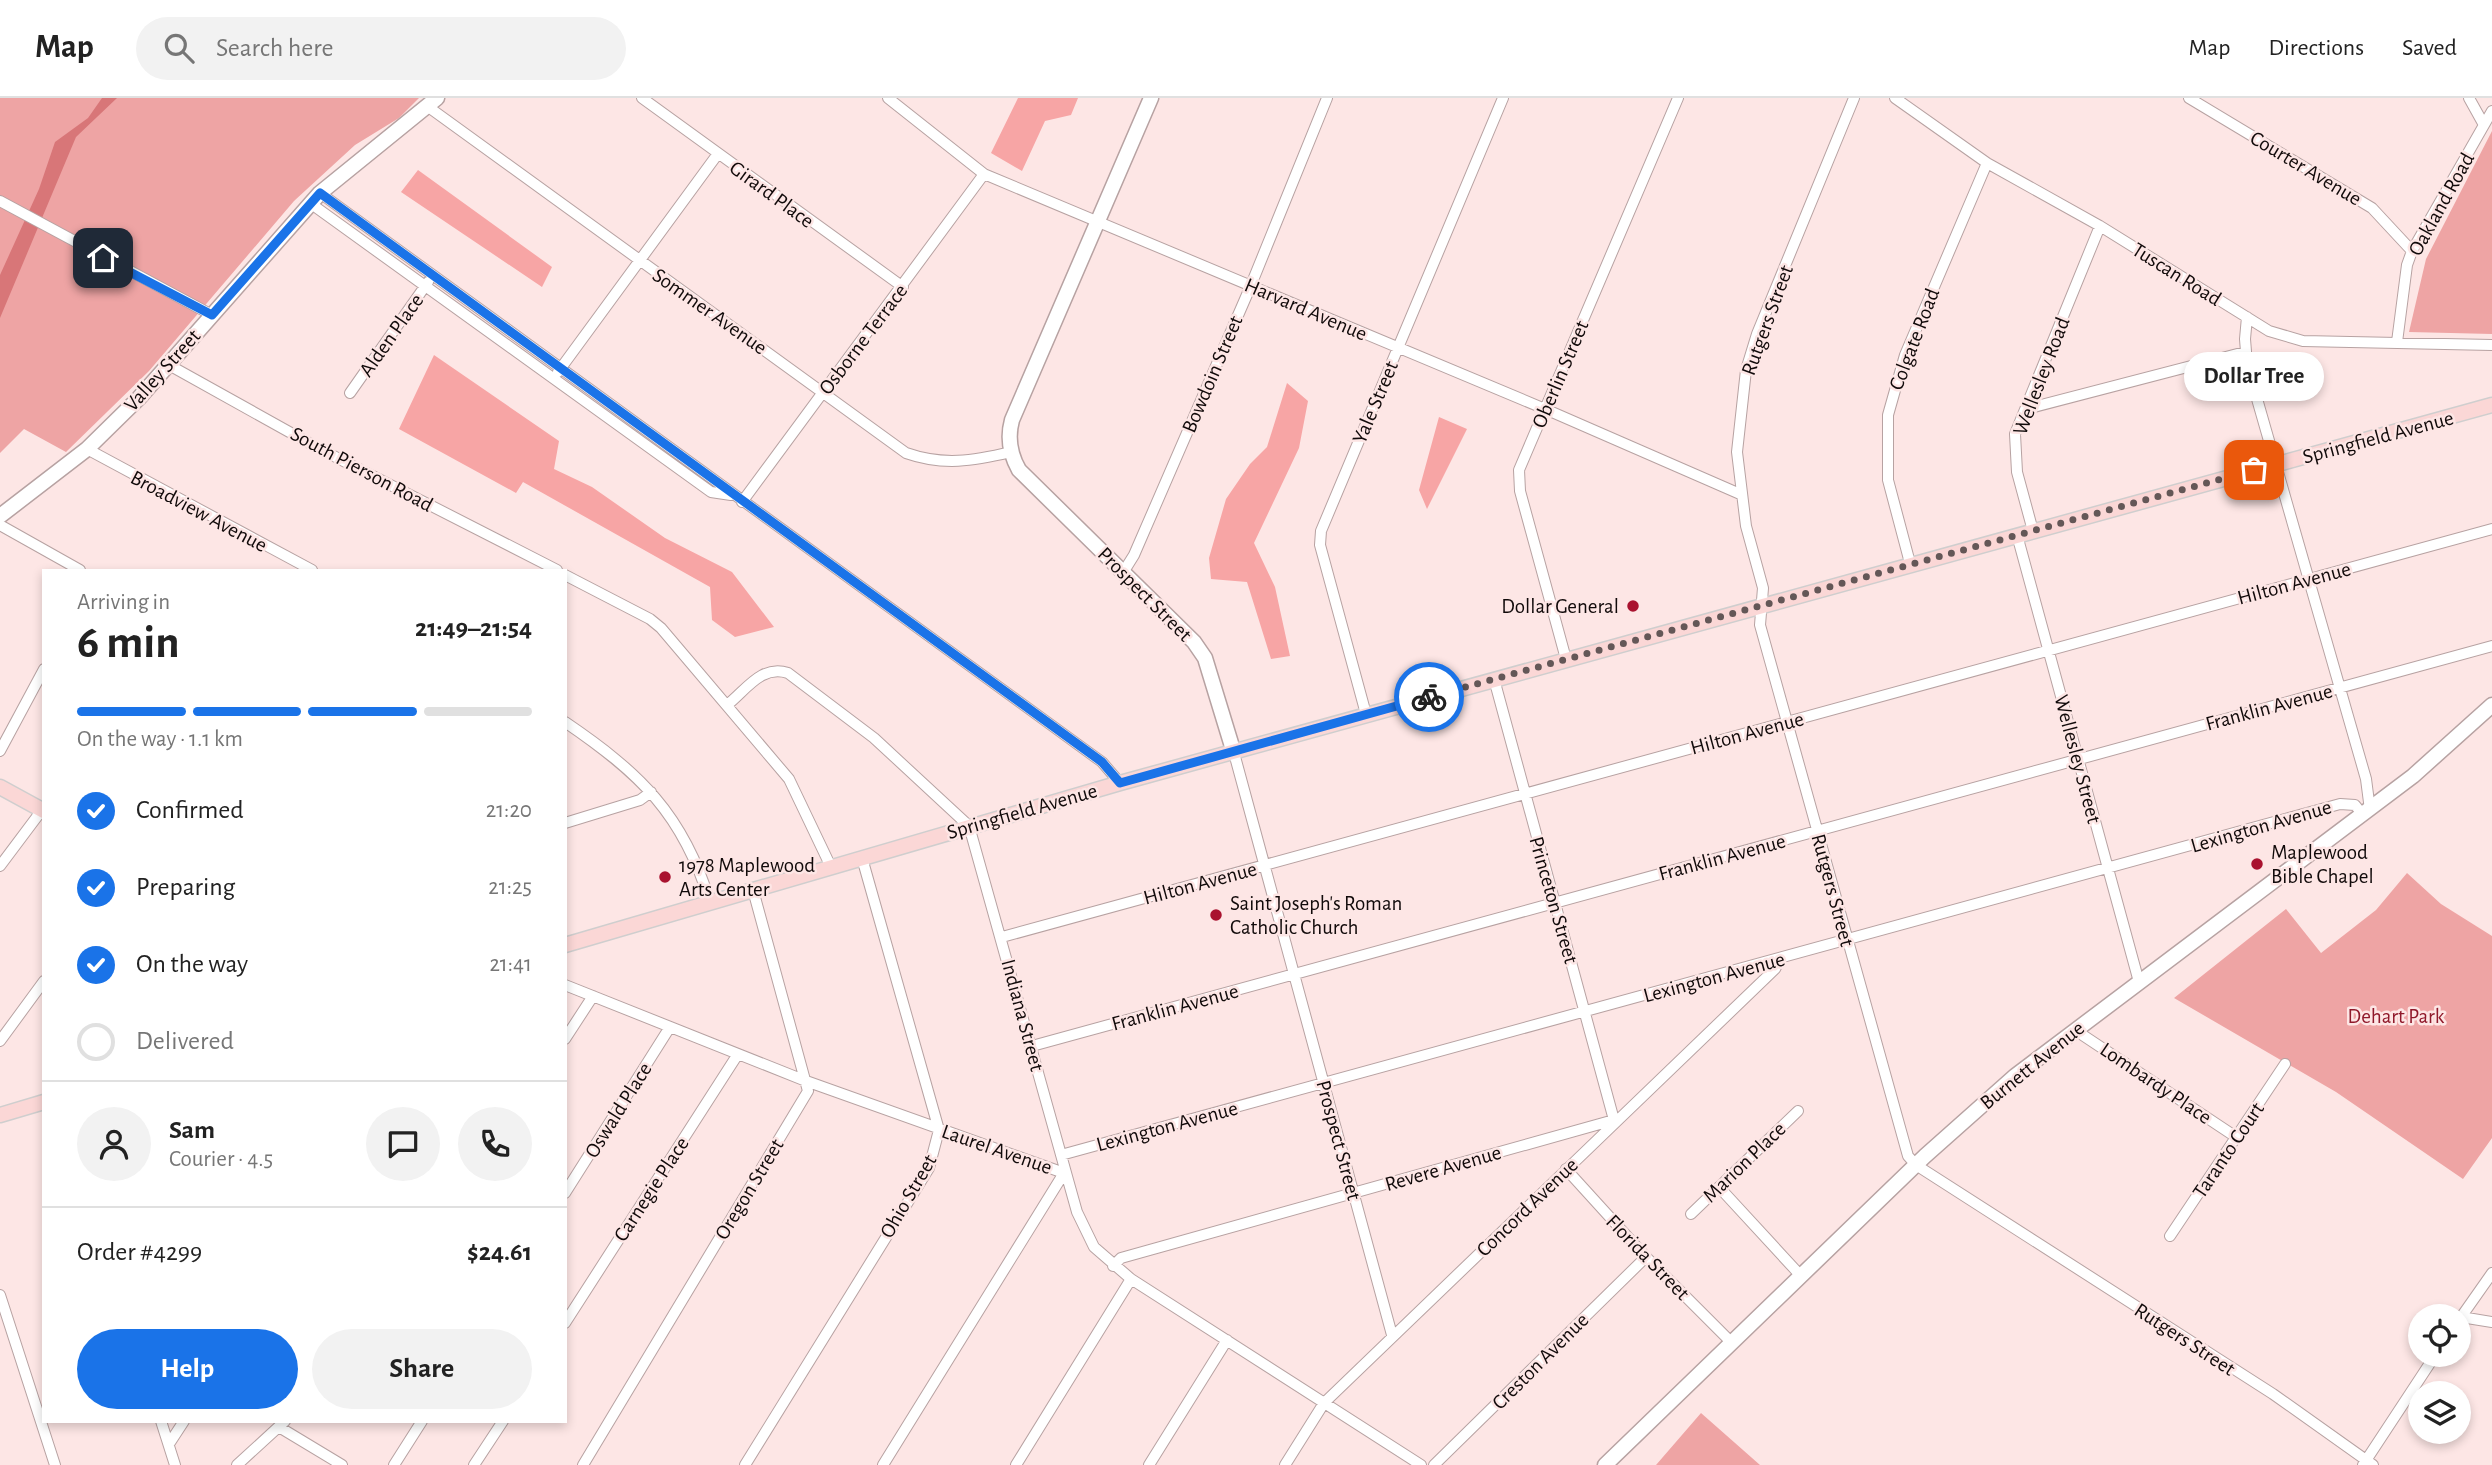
<!DOCTYPE html>
<html lang="en">
<head>
<meta charset="utf-8">
<style>
  :root { --surface:#fff; --page:#f2f2f2; --text:#222; --muted:#767676; --line:#e0e0e0; --accent:#1a73e8 }
  body { margin:0; font-family:"Alegreya Sans",sans-serif; background:var(--page); color:var(--text); height:100vh; display:flex; flex-direction:column; font-size:26px; white-space:nowrap }
  * { box-sizing:border-box; margin:0 }
  p { font-size:23px; color:var(--muted) }
  .icon { flex:none; width:38px; height:38px; fill:none; stroke:currentColor; stroke-width:2; stroke-linecap:round; stroke-linejoin:round }
  .map { position:relative; flex:1; overflow:hidden }
  .details { position:absolute; left:42px; top:471px; width:525px; height:854px; display:flex; flex-direction:column; background:var(--surface); border-radius:0px; box-shadow:0 4px 10px #0003 }
  .details>* { flex:none }
  .controls { position:absolute; left:2408px; top:1206px; display:grid; gap:14px }
  .controls a { display:grid; place-items:center; width:63px; height:63px; border-radius:50%; background:var(--surface); box-shadow:0 4px 10px #0003; font-size:35px }
  .pin { position:absolute; display:grid; place-items:center; width:60px; height:60px; color:#fff; margin:-30px; border-radius:14px; box-shadow:0 4px 10px #0006 }
  .courier { position:absolute; display:grid; place-items:center; width:70px; height:70px; margin:-35px; border:5px solid #1a73e8; border-radius:50%; background:#fff; color:#222; box-shadow:0 2px 9px #0007 }
  .bubble { position:absolute; height:49px; border-radius:24px; background:var(--surface); box-shadow:0 4px 10px #0003; font-size:23px; font-weight:600; line-height:49px; text-align:center }
  .headline em { font-style:normal; font-weight:600 }
  .headline div { display:flex; flex-direction:column-reverse }
  .headline { display:flex; align-items:center; justify-content:space-between; height:119px; padding:0 35px }
  h1 { font-size:46px; font-weight:600; line-height:52px }
  .bar { display:grid; grid-template-columns:repeat(4,1fr); gap:10px 7px; align-content:center; height:84px; padding:0 35px }
  .bar i { height:9px; border-radius:5px; background:var(--line) }
  .bar .active { background:var(--accent) }
  .bar p { grid-column:span 4 }
  .line { display:flex; align-items:center; gap:18px; padding:0 35px; border-top:2px solid var(--line) }
  .line div { flex:1 }
  .round { display:grid; place-items:center; flex:none; width:74px; height:74px; border-radius:37px; background:var(--page) }
  ol { padding:0 35px; list-style:none }
  li { display:flex; align-items:center; gap:21px; height:77px }
  li p { margin-inline-start:auto }
  li .icon { padding:7px; border-radius:50%; background:var(--accent); color:#fff; stroke-width:4 }
  li:last-child { color:var(--muted) }
  li i { width:38px; height:38px; border:4px solid var(--line); border-radius:50% }
  .action { display:flex; gap:14px; margin-top:auto; padding:14px 35px }
  .action a { flex:1; height:80px; border-radius:42px; background:var(--accent); color:#fff; font-size:28px; font-weight:600; line-height:80px; text-align:center }
  .action a+a { background:var(--page); color:var(--text) }
  header { display:flex; align-items:center; gap:42px; box-sizing:border-box; height:98px; padding:0 35px; background:var(--surface); border-bottom:2px solid var(--line) }
  header strong { font-size:33px }
  nav { display:flex; gap:38px; margin-inline-start:auto; font-size:24px }
  .search { width:490px; height:63px; background:var(--page); display:flex; align-items:center; gap:18px; box-sizing:border-box; padding:0 24px; border-radius:38px; color:var(--muted); font-size:26px }
  .map>svg:first-child { display:block }
  .green { fill:#eea4a4 }
  .forest { fill:#f7a5a5 }
  .water { fill:#d87678 }
  .lines { fill:none; stroke-linecap:round; stroke-linejoin:round }
  .street-casing { stroke:#b7a2a2; stroke-width:12 }
  .secondary-casing { stroke:#b7a2a2; stroke-width:17 }
  .primary-casing { stroke:#cfcece; stroke-width:17 }
  .street { stroke:#fff; stroke-width:10 }
  .secondary { stroke:#fff; stroke-width:14 }
  .primary { stroke:#fbd7d6; stroke-width:14 }
  .done { stroke:#645757; stroke-width:7; stroke-dasharray:0 12.6 }
  .route { stroke:#1a73e8; stroke-width:9 }
  .poi-dot { fill:#a9122f; stroke:#fde6e5; stroke-width:2.5 }
  .labels { text-anchor:middle; stroke-width:5; stroke-linejoin:round; paint-order:stroke }
  .street-label { font-size:21px; fill:#110a0a; stroke:#fde6e5 }
  .poi-label { font-size:21px; fill:#110a0a; stroke:#fde6e5; text-anchor:start }
  .park-label { font-size:21px; fill:#90192b; stroke:#fde6e5 }
</style>
</head>
<body>
<header>
<strong>Map</strong>
<div class="search"><svg class="icon" aria-label="search" viewBox="0 0 24 24"><circle cx="10" cy="10" r="6"/><path d="M15 15l6 6"/></svg>Search here</div>
<nav><a>Map</a><a>Directions</a><a>Saved</a></nav>
</header>
<div class="map">
<svg width="2492" height="1367" viewBox="0 0 2492 1367">
  <rect width="100%" height="100%" fill="#fde6e5"/>
  <path class="green" d="M0,0H419L399,20L355,47L294,103L149,273L66,354L24,331L0,355Z
    M2492,33V236L2409,234L2426,161Z
    M2407,775L2441,806L2492,838V1040L2463,1081L2336,994L2174,900L2286,811L2321,855L2376,812Z
    M1701,1315L1760,1367H1656Z"/>
  <path class="forest" d="M1018,0H1078L1071,17L1045,23L1022,73L991,55Z
    M418,72L552,169L542,189L401,94Z
    M434,257L559,343L554,371L592,389L665,440L732,474L774,529L735,539L712,522L710,489L523,384L516,395L399,331Z
    M1287,285L1308,303L1299,350L1254,445L1275,489L1290,558L1271,561L1247,484L1211,481L1209,460L1226,401L1250,366L1267,349Z
    M1439,319L1467,331L1427,411L1419,392Z"/>
  <path class="water" d="M102,0H117L76,39L0,220V177L39,91L55,44L88,20Z"/>
  <g class="lines">
    <defs>
      <path id="street" d="M642,0L903,189
        M888,0L984,76L1545,311L1740,396
        M1854,0L1757,236L1746,272L1737,354L1746,428L1763,490L1760,527L1908,1058L1916,1067L2273,1296L2373,1367
        M1895,0L1987,65L2100,128L2269,233L2303,243L2492,247
        M2189,0L2372,110L2412,153
        M2469,0L2484,27
        M427,8L906,355C943,368 973,363 1011,354
        M320,95L1102,664L1120,685
        M0,103L212,217
        M310,105L711,394L731,397
        M2247,219L2245,241L2247,266L2366,681L2370,712
        M2397,244L2407,167L2412,153L2492,13
        M169,267L318,350L557,472
        M558,274L717,57
        M350,295L428,184
        M2026,311L2245,254
        M87,351L312,472
        M742,404L984,76
        M0,427L80,472
        M2033,433L2017,374L2015,336L2100,128
        M2017,437L2139,884
        M1910,465L1888,382V317L1905,257L1987,65
        M1124,473L1134,457L1249,192L1327,0
        M565,477L650,521L661,530L789,681L831,769
        M1566,561L1520,393L1519,372L1678,0
        M727,607C746,592 762,566 788,575L874,640L969,728L1077,1114L1094,1149L1131,1181L1421,1367
        M1366,616L1320,447L1321,433L1503,0
        M565,624C640,675 683,716 710,804
        M0,653L44,571
        M1234,655L1392,1237
        M565,725L640,702L651,694
        M0,768L42,712
        M1002,839L2492,431
        M565,887L806,983L1064,1075
        M2075,932L2236,1039
        M565,941L593,898
        M0,943L44,883
        M1032,948L2492,548
        M1061,1057L2340,706L2355,707L2363,717
        M1566,1071L1646,1159L1732,1245
        M1719,1089L1801,1178
        M565,1095L670,929
        M1691,1116L1798,1013
        M2170,1138L2285,966
        M1113,1168L1121,1160L1614,1022L1494,581
        M0,1197L55,1367
        M2461,1219L2492,1224
        M2459,1222L2492,1175
        M565,1225L738,956
        M161,1323L175,1367
        M279,1329L342,1367
        M169,1346L184,1323
        M237,1367L285,1323
        M394,1367L422,1323
        M474,1367L503,1323
        M583,1367L808,993L753,792
        M745,1367L929,1070L939,1032L862,760
        M883,1367L1064,1075
        M1016,1367L1131,1181
        M1149,1367L1227,1242
        M1285,1367L1324,1305L1775,871L1780,861
        M1434,1367L1646,1159
        M2363,1367L2436,1256"/>
      <path id="secondary" d="M1151,0L1012,322C1007,340 1010,356 1019,372L1194,544L1205,560L1234,655
        M0,418L87,351L139,300L320,95L437,0
        M1605,1367L1925,1058L2015,978L2413,678L2492,607"/>
      <path id="primary" d="M0,689L44,713
        M565,847L1120,685L2492,307
        M0,1017L44,1004"/>
    </defs>
    <use href="#street" class="street-casing"/>
    <use href="#secondary" class="secondary-casing"/>
    <use href="#primary" class="primary-casing"/>
    <use href="#street" class="street"/>
    <use href="#secondary" class="secondary"/>
    <use href="#primary" class="primary"/>
  </g>
  <g class="lines">
    <path class="done" d="M1429,599L2254,372"/>
    <path class="route" d="M103,160L212,217L320,95L1102,664L1120,685L1429,599"/>
  </g>
  <g class="poi-dot">
    <circle cx="1633" cy="508" r="7"/>
    <circle cx="2257" cy="766" r="7"/>
    <circle cx="665" cy="779" r="7"/>
    <circle cx="1216" cy="817" r="7"/>
  </g>
  <g class="labels">
    <g class="street-label">
      <text transform="translate(2306 70) rotate(31)" y="7">Courter Avenue</text>
      <text transform="translate(772 96) rotate(36)" y="7">Girard Place</text>
      <text transform="translate(2441 106) rotate(-61)" y="7">Oakland Road</text>
      <text transform="translate(2177 176) rotate(32)" y="7">Tuscan Road</text>
      <text transform="translate(1306 211) rotate(23)" y="7">Harvard Avenue</text>
      <text transform="translate(710 213) rotate(35)" y="7">Sommer Avenue</text>
      <text transform="translate(1767 222) rotate(-70)" y="7">Rutgers Street</text>
      <text transform="translate(391 237) rotate(-55)" y="7">Alden Place</text>
      <text transform="translate(863 241) rotate(-53)" y="7">Osborne Terrace</text>
      <text transform="translate(1914 241) rotate(-69)" y="7">Colgate Road</text>
      <text transform="translate(162 272) rotate(-48)" y="7">Valley Street</text>
      <text transform="translate(1212 276) rotate(-67)" y="7">Bowdoin Street</text>
      <text transform="translate(1560 276) rotate(-67)" y="7">Oberlin Street</text>
      <text transform="translate(2041 278) rotate(-69)" y="7">Wellesley Road</text>
      <text transform="translate(1375 304) rotate(-67)" y="7">Yale Street</text>
      <text transform="translate(2378 339) rotate(-15)" y="7">Springfield Avenue</text>
      <text transform="translate(362 371) rotate(28)" y="7">South Pierson Road</text>
      <text transform="translate(199 413) rotate(28)" y="7">Broadview Avenue</text>
      <text transform="translate(2294 485) rotate(-15)" y="7">Hilton Avenue</text>
      <text transform="translate(1145 496) rotate(45)" y="7">Prospect Street</text>
      <text transform="translate(2269 609) rotate(-15)" y="7">Franklin Avenue</text>
      <text transform="translate(1747 635) rotate(-15)" y="7">Hilton Avenue</text>
      <text transform="translate(2078 661) rotate(75)" y="7">Wellesley Street</text>
      <text transform="translate(1022 713) rotate(-16)" y="7">Springfield Avenue</text>
      <text transform="translate(2261 728) rotate(-16)" y="7">Lexington Avenue</text>
      <text transform="translate(1722 759) rotate(-15)" y="7">Franklin Avenue</text>
      <text transform="translate(1200 785) rotate(-15)" y="7">Hilton Avenue</text>
      <text transform="translate(1833 792) rotate(75)" y="7">Rutgers Street</text>
      <text transform="translate(1554 802) rotate(74)" y="7">Princeton Street</text>
      <text transform="translate(1714 879) rotate(-15)" y="7">Lexington Avenue</text>
      <text transform="translate(1175 909) rotate(-15)" y="7">Franklin Avenue</text>
      <text transform="translate(1023 917) rotate(75)" y="7">Indiana Street</text>
      <text transform="translate(2032 967) rotate(-39)" y="7">Burnett Avenue</text>
      <text transform="translate(2156 985) rotate(34)" y="7">Lombardy Place</text>
      <text transform="translate(618 1012) rotate(-58)" y="7">Oswald Place</text>
      <text transform="translate(1167 1028) rotate(-15)" y="7">Lexington Avenue</text>
      <text transform="translate(1339 1042) rotate(75)" y="7">Prospect Street</text>
      <text transform="translate(997 1051) rotate(19)" y="7">Laurel Avenue</text>
      <text transform="translate(2228 1052) rotate(-56)" y="7">Taranto Court</text>
      <text transform="translate(1744 1064) rotate(-44)" y="7">Marion Place</text>
      <text transform="translate(1443 1070) rotate(-16)" y="7">Revere Avenue</text>
      <text transform="translate(651 1091) rotate(-57)" y="7">Carnegie Place</text>
      <text transform="translate(749 1091) rotate(-59)" y="7">Oregon Street</text>
      <text transform="translate(908 1098) rotate(-60)" y="7">Ohio Street</text>
      <text transform="translate(1527 1109) rotate(-44)" y="7">Concord Avenue</text>
      <text transform="translate(1648 1159) rotate(46)" y="7">Florida Street</text>
      <text transform="translate(2185 1241) rotate(33)" y="7">Rutgers Street</text>
      <text transform="translate(1540 1263) rotate(-45)" y="7">Creston Avenue</text>
    </g>
    <g class="poi-label">
      <text x="1619" y="515" text-anchor="end">Dollar General</text>
      <text x="2271" y="761">Maplewood<tspan x="2271" dy="24">Bible Chapel</tspan></text>
      <text x="679" y="774">1978 Maplewood<tspan x="679" dy="24">Arts Center</tspan></text>
      <text x="1230" y="812">Saint Joseph's Roman<tspan x="1230" dy="24">Catholic Church</tspan></text>
    </g>
    <g class="park-label">
      <text x="2396" y="925">Dehart Park</text>
    </g>
  </g>
</svg>
<div class="controls">
<a><svg class="icon" aria-label="locate" viewBox="0 0 24 24"><circle cx="12" cy="12" r="6"/><path d="M12 2v4M12 18v4M2 12h4M18 12h4"/></svg></a>
<a><svg class="icon" aria-label="layers" viewBox="0 0 24 24"><path d="M12 4l9 5-9 5-9-5zM3 14l9 5 9-5"/></svg></a>
</div>
<div class="pin" style="left:2254px;top:372px;background:#ea580c"><svg class="icon" aria-label="bag" viewBox="0 0 24 24"><path d="M5 8h14l-1 12H6zM9 8a3 3 0 0 1 6 0"/></svg></div>
<div class="pin" style="left:103px;top:160px;background:#1f2937"><svg class="icon" aria-label="home" viewBox="0 0 24 24"><path d="M3 11l9-7 9 7M6 9v11h12V9"/></svg></div>
<div class="courier" style="left:1429px;top:599px"><svg class="icon" aria-label="bike" viewBox="0 0 24 24"><circle cx="6" cy="16" r="4"/><circle cx="18" cy="16" r="4"/><path d="M6 16l4-8h5l3 8M10 8l3 8H6M13 5h3"/></svg></div>
<div class="bubble" style="left:2184px;top:254px;width:140px">Dollar Tree</div>
<section class="details">
<div class="headline"><div><h1>6 min</h1><p>Arriving in</p></div><em>21:49–21:54</em></div>
<div class="bar"><i class="active"></i><i class="active"></i><i class="active"></i><i></i><p>On the way · 1.1 km</p></div>
<ol>
<li><svg class="icon" aria-label="check" viewBox="0 0 24 24"><path d="M5 12l5 5 9-10"/></svg>Confirmed<p>21:20</p></li>
<li><svg class="icon" aria-label="check" viewBox="0 0 24 24"><path d="M5 12l5 5 9-10"/></svg>Preparing<p>21:25</p></li>
<li><svg class="icon" aria-label="check" viewBox="0 0 24 24"><path d="M5 12l5 5 9-10"/></svg>On the way<p>21:41</p></li>
<li><i></i>Delivered</li>
</ol>
<div class="line" style="height:126px"><a class="round"><svg class="icon" aria-label="person" viewBox="0 0 24 24"><circle cx="12" cy="8" r="4"/><path d="M4 21q1-7 8-7t8 7"/></svg></a><div><b>Sam</b><p>Courier · 4.5</p></div><a class="round"><svg class="icon" aria-label="chat" viewBox="0 0 24 24"><path d="M4 5h16v11H9l-5 4z"/></svg></a><a class="round"><svg class="icon" aria-label="phone" viewBox="0 0 24 24"><path d="M5 4h4l2 5-3 2q2 4 5 5l2-3 5 2v4C11 20 4 13 5 4z"/></svg></a></div>
<div class="line" style="height:91px"><div>Order #4299</div><b>$24.61</b></div>
<div class="action"><a>Help</a><a>Share</a></div>
</section>
</div>
</body>
</html>
